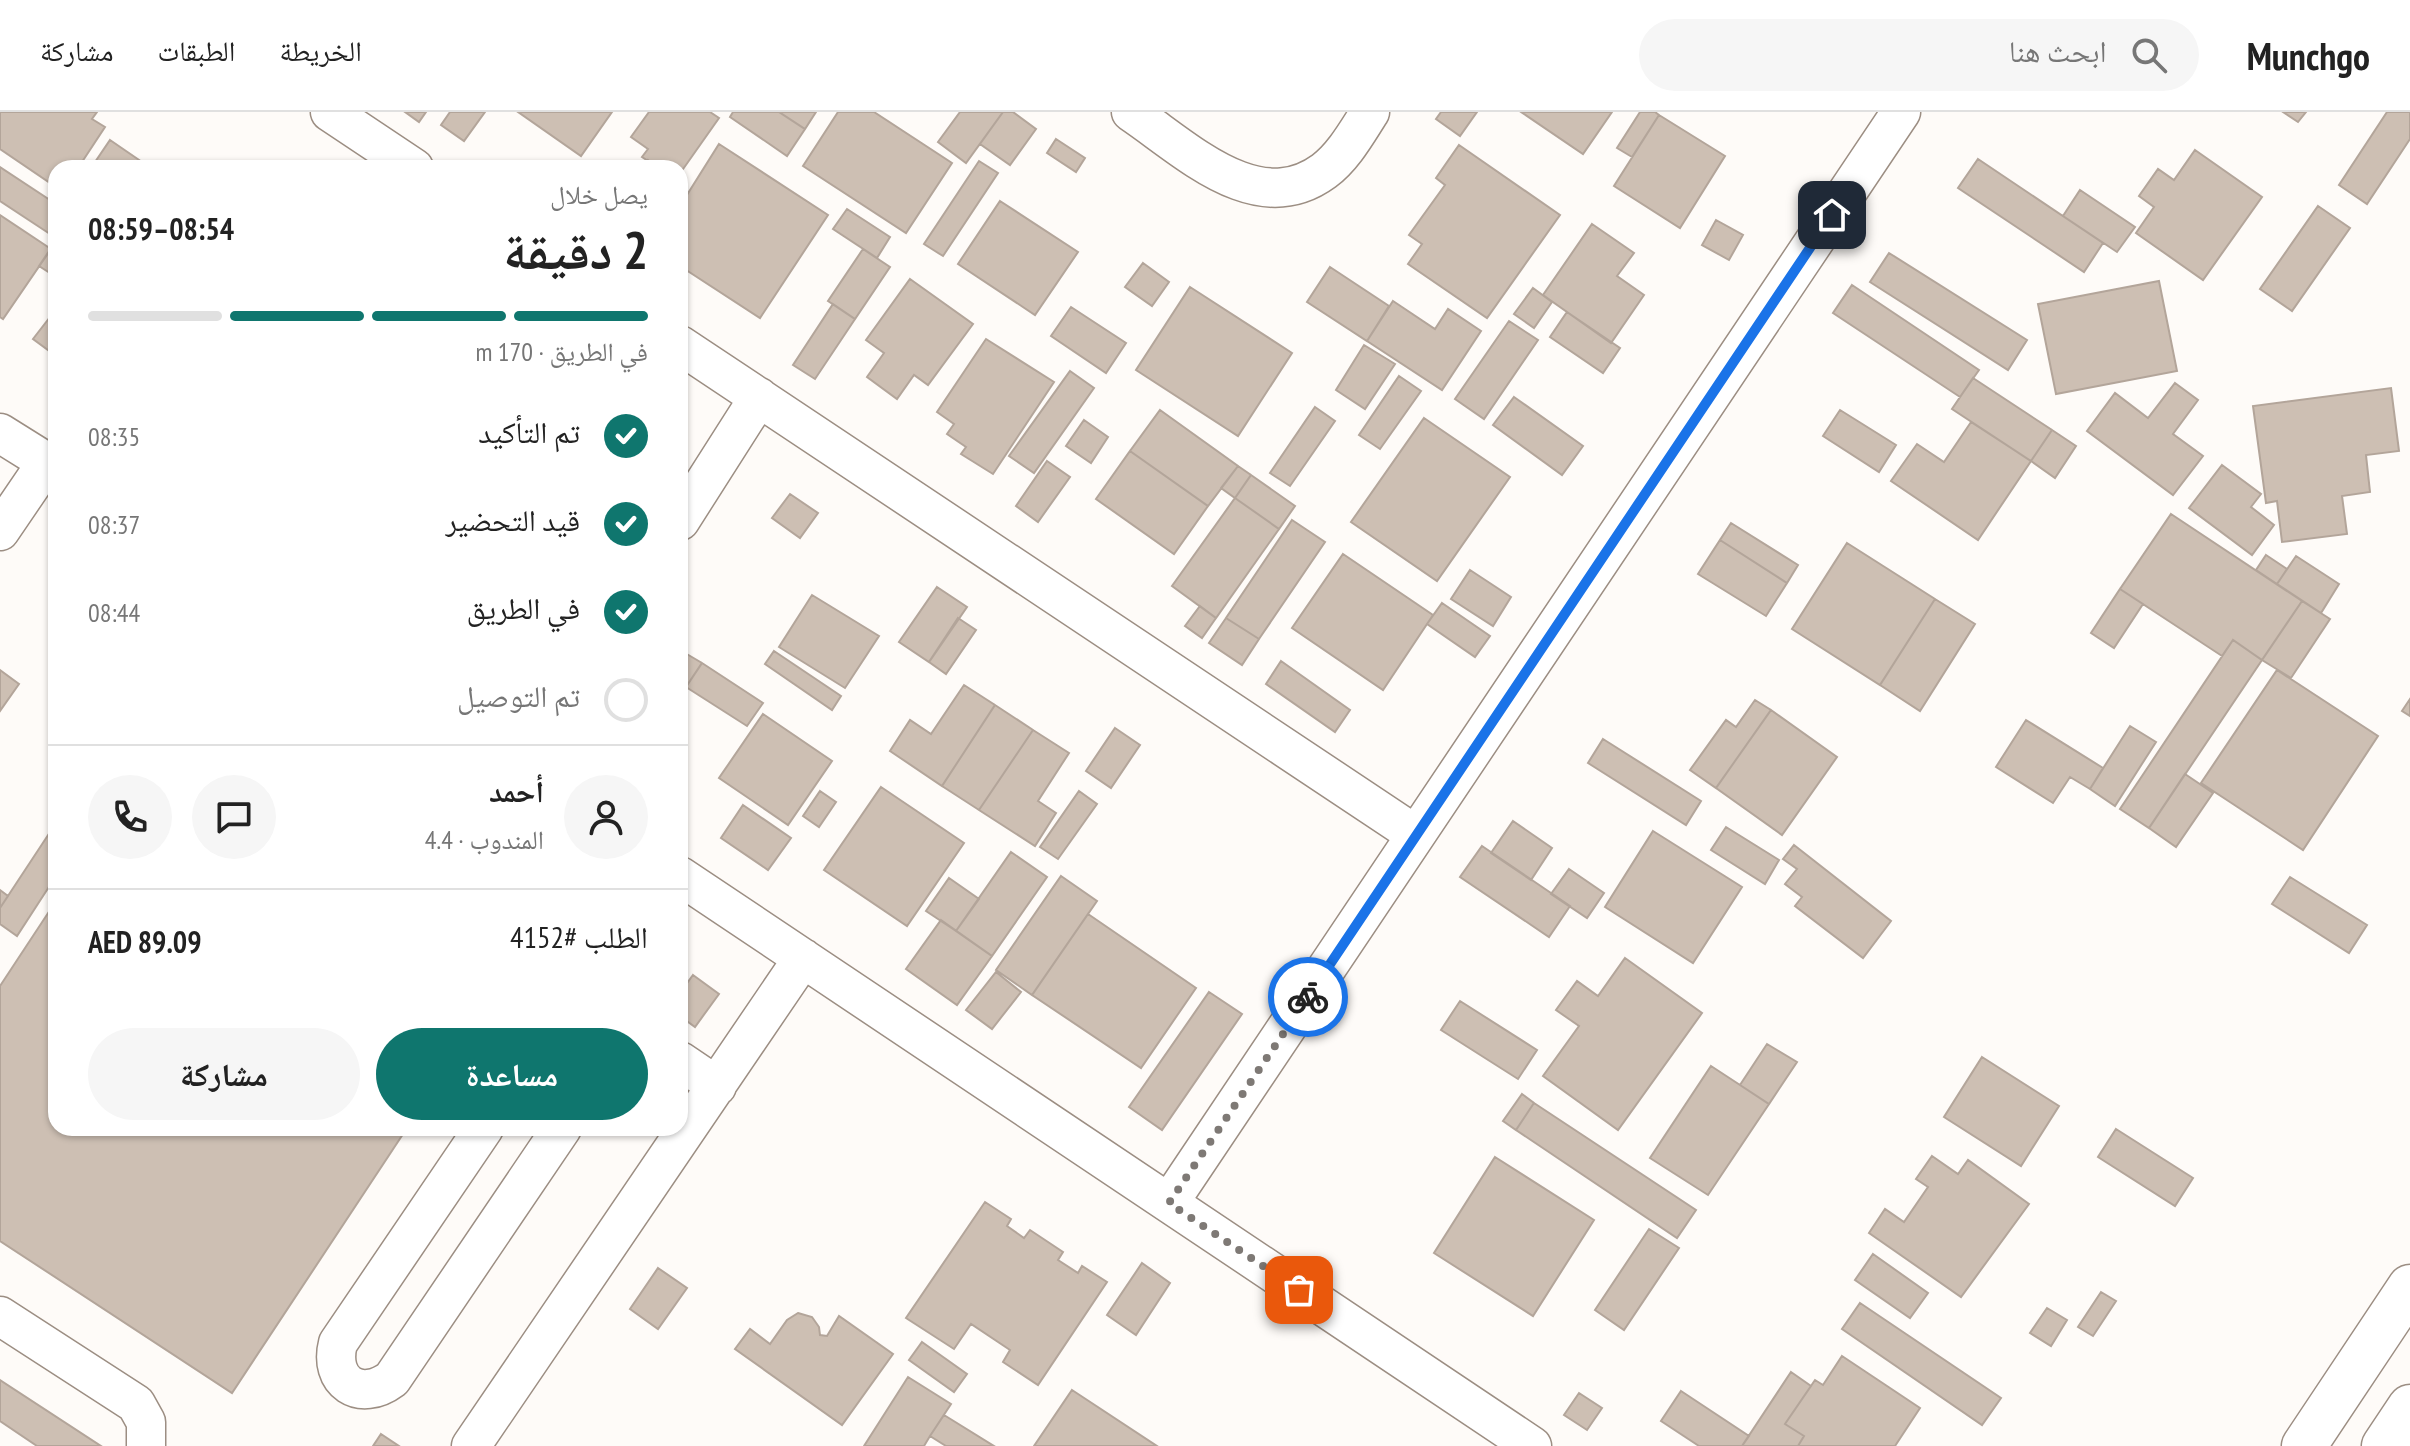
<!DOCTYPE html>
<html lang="ar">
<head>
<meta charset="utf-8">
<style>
  :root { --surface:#fff; --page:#f6f6f6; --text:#222; --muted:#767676; --line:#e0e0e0; --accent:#0f766e }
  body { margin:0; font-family:"PT Sans Narrow","Noto Naskh Arabic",sans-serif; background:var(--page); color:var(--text); direction:rtl; height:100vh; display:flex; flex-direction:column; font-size:30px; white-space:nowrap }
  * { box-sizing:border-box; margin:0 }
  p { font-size:26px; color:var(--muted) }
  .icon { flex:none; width:44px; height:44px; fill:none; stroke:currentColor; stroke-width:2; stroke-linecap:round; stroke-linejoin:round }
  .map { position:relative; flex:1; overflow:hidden; direction:ltr }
  .sheet { position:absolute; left:48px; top:48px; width:640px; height:976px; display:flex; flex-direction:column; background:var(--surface); border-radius:24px; box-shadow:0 2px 6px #0004; direction:rtl }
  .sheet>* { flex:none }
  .pin { position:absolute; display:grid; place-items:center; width:68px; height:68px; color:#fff; margin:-34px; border-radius:16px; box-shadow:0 4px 12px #0006 }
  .courier { position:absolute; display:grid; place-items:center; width:80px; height:80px; margin:-40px; border:6px solid #1a73e8; border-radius:50%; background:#fff; color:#222; box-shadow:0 2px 10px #0007 }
  .overview em { font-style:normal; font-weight:800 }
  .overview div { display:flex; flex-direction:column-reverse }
  .overview { display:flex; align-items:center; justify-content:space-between; height:136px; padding:0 40px }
  h1 { font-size:52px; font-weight:800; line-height:60px }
  .bar { display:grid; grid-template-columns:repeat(4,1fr); gap:12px 8px; align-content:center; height:96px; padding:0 40px }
  .bar i { height:10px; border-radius:6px; background:var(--line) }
  .bar .current { background:var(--accent) }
  .bar p { grid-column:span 4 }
  .line { display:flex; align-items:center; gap:20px; padding:0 40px; border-top:2px solid var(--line) }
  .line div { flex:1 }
  .round { display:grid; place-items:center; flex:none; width:84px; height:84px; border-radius:42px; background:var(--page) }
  ol { padding:0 40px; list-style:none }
  li { display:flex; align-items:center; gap:24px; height:88px }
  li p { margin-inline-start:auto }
  li .icon { padding:8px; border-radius:50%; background:var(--accent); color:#fff; stroke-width:4 }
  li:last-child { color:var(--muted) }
  li i { width:44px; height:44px; border:4px solid var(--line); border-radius:50% }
  .primary-button { display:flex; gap:16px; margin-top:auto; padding:16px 40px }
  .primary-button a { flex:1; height:92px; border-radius:48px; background:var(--accent); color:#fff; font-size:32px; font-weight:800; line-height:92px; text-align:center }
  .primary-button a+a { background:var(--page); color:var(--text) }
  header { display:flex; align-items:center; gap:48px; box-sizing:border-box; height:112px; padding:0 40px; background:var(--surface); border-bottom:2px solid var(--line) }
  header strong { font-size:38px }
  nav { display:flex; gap:44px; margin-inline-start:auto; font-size:28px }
  .search { width:560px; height:72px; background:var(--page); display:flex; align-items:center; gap:20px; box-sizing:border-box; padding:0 28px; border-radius:44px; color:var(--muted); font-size:30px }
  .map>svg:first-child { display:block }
  .building { fill:#cdbfb3; stroke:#b3a59a; stroke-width:2 }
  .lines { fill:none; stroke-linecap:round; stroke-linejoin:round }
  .minor-casing { stroke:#9c8e83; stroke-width:41 }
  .major-casing { stroke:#9c8e83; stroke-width:47 }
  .minor { stroke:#fff; stroke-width:38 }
  .major { stroke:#fff; stroke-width:44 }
  .done { stroke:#7e7975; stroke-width:8; stroke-dasharray:0 14.4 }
  .route { stroke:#1a73e8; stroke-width:10 }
</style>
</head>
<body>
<header>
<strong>Munchgo</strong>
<div class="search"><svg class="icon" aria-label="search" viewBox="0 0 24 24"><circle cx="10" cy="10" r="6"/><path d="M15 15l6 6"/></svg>ابحث هنا</div>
<nav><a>الخريطة</a><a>الطبقات</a><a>مشاركة</a></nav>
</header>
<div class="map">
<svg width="2410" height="1334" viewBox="0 0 2410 1334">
  <rect width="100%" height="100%" fill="#fefbf8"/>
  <path class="building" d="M0,0H97L92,7L105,15L78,56H56V75L0,37Z
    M405,0H426L419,10Z
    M450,0H485L464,29L441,13Z
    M518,0H612L581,44Z
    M649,0H710L719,6L681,60L680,56L666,50L659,56L642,45L648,37L631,25Z
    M733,0H779L805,17L787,44L730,5Z
    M779,0H816L805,17Z
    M838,0H874L952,51L906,121L803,54Z
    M960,0H1003L966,51L938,30Z
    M1003,0H1013L1036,17L1010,53L980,32Z
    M1441,0H1477L1460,24L1436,7Z
    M1521,0H1612L1583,42Z
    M1640,0H1655L1659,3L1632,45L1617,36Z
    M2283,0H2306L2298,10Z
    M2387,0H2410V27L2367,92L2339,73Z
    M1659,3L1725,44L1680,116L1614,74Z
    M1056,27L1085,46L1076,60L1047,41Z
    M110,28L142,50L138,56H91Z
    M719,32L828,103L760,206L680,154V94Z
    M1459,33L1560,103L1487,206L1408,152L1422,132L1409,123L1445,73L1436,66Z
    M2195,38L2262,85L2203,168L2136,121L2154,95L2139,84L2158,57L2174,68Z
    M1978,47L2103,131L2084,160L1958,76Z
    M648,48L659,56H642Z
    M979,49L998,61L943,144L924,132Z
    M0,55L56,92V126L0,89Z
    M2080,78L2135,115L2117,140L2063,104Z
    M1000,89L1078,140L1035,203L958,152Z
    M2318,94L2350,116L2292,199L2260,177Z
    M847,97L890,125L877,146L833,117Z
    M0,103L51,137L3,207L0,205Z
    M1716,108L1743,123L1729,148L1702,133Z
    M1592,112L1634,141L1617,164L1644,183L1611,231L1543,183Z
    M56,129V165L39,154Z
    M863,137L890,155L855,207L828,189Z
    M1889,141L2027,228L2008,258L1870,170Z
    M1143,151L1169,170L1152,194L1125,175Z
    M1330,155L1389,194L1367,229L1307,190Z
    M910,167L973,212L928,273L914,263L897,287L867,265L884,241L866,228Z
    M2159,169L2177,259L2056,282L2038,192Z
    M1852,173L1979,258L1960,285L1833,201Z
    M1190,175L1292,241L1238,324L1136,258Z
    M1533,176L1552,190L1534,216L1514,202Z
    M1393,189L1435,217L1448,197L1481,219L1442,278L1367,229Z
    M833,192L855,207L815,267L793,253Z
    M1071,195L1126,231L1106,261L1051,224Z
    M1567,200L1620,236L1603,261L1550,225Z
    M50,205L56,209V244L33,227Z
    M1509,209L1538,228L1484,307L1455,287Z
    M986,227L1054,270L993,362L961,342L966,335L947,322L954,312L937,300Z
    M1364,233L1395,252L1365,297L1336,278Z
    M1070,259L1094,276L1034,361L1009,344Z
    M1399,264L1421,279L1380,337L1359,323Z
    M1973,266L2052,318L2031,349L1952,297Z
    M2175,271L2198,288L2173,322L2203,344L2173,383L2087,319L2115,281L2148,306Z
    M2391,276L2399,339L2366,343L2370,380L2342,384L2347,422L2282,430L2277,389L2266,391L2253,294Z
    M1514,285L1583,334L1562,363L1493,313Z
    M1315,295L1335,309L1290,374L1270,361Z
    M1160,298L1238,354L1208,394L1130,339Z
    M1840,298L1896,333L1879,360L1823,324Z
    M1424,306L1510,365L1437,469L1351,410Z
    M1084,308L1108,325L1091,351L1066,334Z
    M1971,310L2031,349L1978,428L1891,369L1917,332L1944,350Z
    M2052,318L2076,334L2055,366L2031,349Z
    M1130,339L1208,394L1174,442L1096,387Z
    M1047,349L1070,365L1038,410L1016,394Z
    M2222,353L2261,382L2251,395L2274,413L2252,443L2189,396Z
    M1238,354L1251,363L1235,386L1221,376Z
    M1251,363L1295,394L1279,417L1235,386Z
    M790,382L818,401L800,426L772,406Z
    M1235,386L1279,417L1216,506L1172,474Z
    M2171,402L2302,489L2262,548L2233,528L2222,544L2120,477Z
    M1292,408L1325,430L1259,527L1226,506Z
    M1731,411L1798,453L1787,471L1720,428Z
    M1720,428L1787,471L1766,504L1698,462Z
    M1847,431L1935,487L1880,573L1792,517Z
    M1343,442L1433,503L1383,578L1292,516Z
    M2266,443L2287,457L2277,472L2256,458Z
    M2296,444L2339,472L2321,501L2277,472Z
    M1470,458L1511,485L1493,514L1451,487Z
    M937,475L967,495L929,550L899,530Z
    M2120,477L2143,492L2114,536L2091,521Z
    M812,483L879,524L845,576L779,535Z
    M1935,487L1975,512L1920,599L1880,573Z
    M2302,489L2330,507L2291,566L2262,548Z
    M1442,491L1490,524L1475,545L1427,512Z
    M1200,494L1216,506L1202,526L1185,514Z
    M958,506L976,518L946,562L929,550Z
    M1226,506L1259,527L1242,553L1209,531Z
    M2233,528L2262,548L2149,716L2120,697Z
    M680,538L702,551L680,584Z
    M774,539L841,584L832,598L765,552Z
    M1281,549L1350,598L1335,620L1266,572Z
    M702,551L763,591L747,614L686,575Z
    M0,558L19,572L0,599Z
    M2277,558L2378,624L2303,738L2201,671Z
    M964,573L995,593L942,674L890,639L910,608L931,622Z
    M2410,587V604L2402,599Z
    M1755,588L1771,598L1716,676L1690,658L1726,608L1736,615Z
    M995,593L1033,618L979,698L942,674Z
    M1771,598L1837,645L1782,723L1716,676Z
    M763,602L832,649L788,713L719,666Z
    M2026,608L2103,656L2090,677L2070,665L2053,691L1996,655Z
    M2130,614L2156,630L2115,694L2090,677Z
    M1115,616L1140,633L1111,676L1086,659Z
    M1033,618L1069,641L1038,689L1056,701L1035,734L979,698Z
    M1603,627L1701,689L1686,713L1588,651Z
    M2185,662L2213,681L2176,735L2149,716Z
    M881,675L964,731L907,814L824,758Z
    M820,679L836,690L819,715L803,704Z
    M1079,679L1097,692L1058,747L1040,735Z
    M743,693L791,726L768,758L721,726Z
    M1513,709L1552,736L1531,768L1491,741Z
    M56,711V764L17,824L0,812V796Z
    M1726,715L1779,748L1765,772L1711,738Z
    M1653,719L1742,775L1693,851L1605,795Z
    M1794,733L1891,809L1863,846L1795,794L1802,785L1785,772L1797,757L1783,747Z
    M1482,734L1570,794L1549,825L1460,765Z
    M1011,740L1047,765L992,844L956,819Z
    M1569,757L1604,781L1587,806L1551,782Z
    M1061,764L1097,789L1032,883L996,858Z
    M2290,765L2367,813L2349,841L2272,792Z
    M949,766L979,787L956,819L926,799Z
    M0,778L8,784L0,796Z
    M56,789V1016H407L232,1281L0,1129V874Z
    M1088,802L1196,876L1141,956L1032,883Z
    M941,808L992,844L957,893L906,857Z
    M1625,846L1702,901L1618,1018L1543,964L1579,914L1556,898L1577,869L1598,884Z
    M996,860L1021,880L992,917L966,898Z
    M693,863L719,882L695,915L680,904V881Z
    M1209,880L1242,902L1162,1018L1129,995Z
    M1460,889L1537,938L1518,967L1441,918Z
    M1767,932L1797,950L1769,992L1740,973Z
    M1982,945L2059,994L2021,1054L1944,1005Z
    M1711,954L1769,992L1708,1083L1650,1046Z
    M1522,982L1534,991L1516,1018L1503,1009Z
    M1534,991L1696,1098L1677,1126L1516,1018Z
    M2116,1017L2193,1066L2175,1094L2098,1045Z
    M1932,1044L1958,1062L1968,1048L2029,1092L1961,1185L1869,1121L1885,1097L1904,1110L1928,1075L1916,1067Z
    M1495,1045L1594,1108L1533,1204L1434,1141Z
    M985,1090L1011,1107L1007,1114L1024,1126L1030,1118L1063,1140L1058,1148L1078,1161L1082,1154L1107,1170L1038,1273L1003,1250L1010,1238L971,1212L954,1237L906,1206Z
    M1649,1117L1679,1136L1624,1218L1595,1198Z
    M1873,1142L1928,1181L1910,1206L1855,1168Z
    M1142,1151L1170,1171L1136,1223L1107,1203Z
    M658,1156L687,1176L658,1217L630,1197Z
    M2101,1180L2116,1189L2093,1224L2078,1215Z
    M1860,1191L2001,1286L1982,1313L1842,1217Z
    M2047,1196L2067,1208L2051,1234L2030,1221Z
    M798,1201L812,1205L819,1215L820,1223L827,1224L839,1204L893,1242L842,1313L735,1237L750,1217L770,1232L787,1208Z
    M922,1230L967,1262L954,1280L909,1248Z
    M1842,1244L1920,1296L1895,1334H1798L1804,1324L1785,1312L1815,1268L1823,1273Z
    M1791,1260L1811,1274L1785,1312L1804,1324L1798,1334H1742Z
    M908,1265L951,1292L930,1324L924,1334H864Z
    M0,1268L101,1334H37L0,1309Z
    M1072,1278L1157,1334H1034Z
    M1681,1279L1749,1324L1742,1334H1699L1661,1309Z
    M1579,1281L1602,1296L1587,1318L1564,1303Z
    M944,1303L994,1334H946L930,1324Z
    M381,1322L399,1334H373Z"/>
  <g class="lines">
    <defs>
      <path id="minor" d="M330,0L414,56
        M1131,0C1186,37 1257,108 1324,59C1344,44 1357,20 1370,0
        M680,233L1416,723
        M0,321L56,356
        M680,409L759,285
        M0,419L47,350
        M680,764L1532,1334
        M680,949L717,974
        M484,1016L338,1231C328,1270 360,1291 392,1267L562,1016
        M1169,1091L1901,0
        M0,1204L136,1292L146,1310V1334
        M471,1334L803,846"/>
      <path id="major" d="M2304,1334L2410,1175
        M2384,1334L2410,1295"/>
    </defs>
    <use href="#minor" class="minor-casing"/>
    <use href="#major" class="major-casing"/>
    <use href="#minor" class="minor"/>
    <use href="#major" class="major"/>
  </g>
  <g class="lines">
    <path class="done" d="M1299,1178L1169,1091L1308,885"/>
    <path class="route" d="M1308,885L1832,103"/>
  </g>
</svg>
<div class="pin" style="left:1299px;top:1178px;background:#ea580c"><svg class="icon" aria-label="bag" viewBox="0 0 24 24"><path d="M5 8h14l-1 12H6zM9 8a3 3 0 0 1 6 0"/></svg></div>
<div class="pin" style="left:1832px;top:103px;background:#1f2937"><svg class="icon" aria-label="home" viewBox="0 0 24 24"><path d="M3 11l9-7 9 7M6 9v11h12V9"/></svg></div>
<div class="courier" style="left:1308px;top:885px"><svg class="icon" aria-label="bike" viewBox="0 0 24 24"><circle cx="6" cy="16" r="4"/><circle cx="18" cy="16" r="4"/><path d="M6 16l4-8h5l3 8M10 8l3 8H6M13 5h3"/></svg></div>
<section class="sheet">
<div class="overview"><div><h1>2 دقيقة</h1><p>يصل خلال</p></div><em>08:54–08:59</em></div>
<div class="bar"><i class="current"></i><i class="current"></i><i class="current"></i><i></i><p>في الطريق · 170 m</p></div>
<ol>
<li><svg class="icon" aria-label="check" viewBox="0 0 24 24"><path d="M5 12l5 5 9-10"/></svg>تم التأكيد<p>08:35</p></li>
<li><svg class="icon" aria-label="check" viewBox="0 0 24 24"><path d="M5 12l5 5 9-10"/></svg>قيد التحضير<p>08:37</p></li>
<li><svg class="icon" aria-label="check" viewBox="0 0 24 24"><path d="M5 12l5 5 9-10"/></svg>في الطريق<p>08:44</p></li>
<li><i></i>تم التوصيل</li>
</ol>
<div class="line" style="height:144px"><a class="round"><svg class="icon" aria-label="person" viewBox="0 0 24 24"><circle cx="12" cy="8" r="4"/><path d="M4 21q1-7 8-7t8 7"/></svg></a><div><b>أحمد</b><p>المندوب · 4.4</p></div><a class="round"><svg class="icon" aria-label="chat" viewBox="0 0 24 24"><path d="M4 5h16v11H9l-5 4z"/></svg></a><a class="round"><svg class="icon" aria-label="phone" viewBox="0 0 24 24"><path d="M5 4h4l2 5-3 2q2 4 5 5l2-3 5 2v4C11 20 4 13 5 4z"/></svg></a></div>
<div class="line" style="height:104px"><div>الطلب #4152</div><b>AED 89.09</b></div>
<div class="primary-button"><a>مساعدة</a><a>مشاركة</a></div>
</section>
</div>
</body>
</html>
